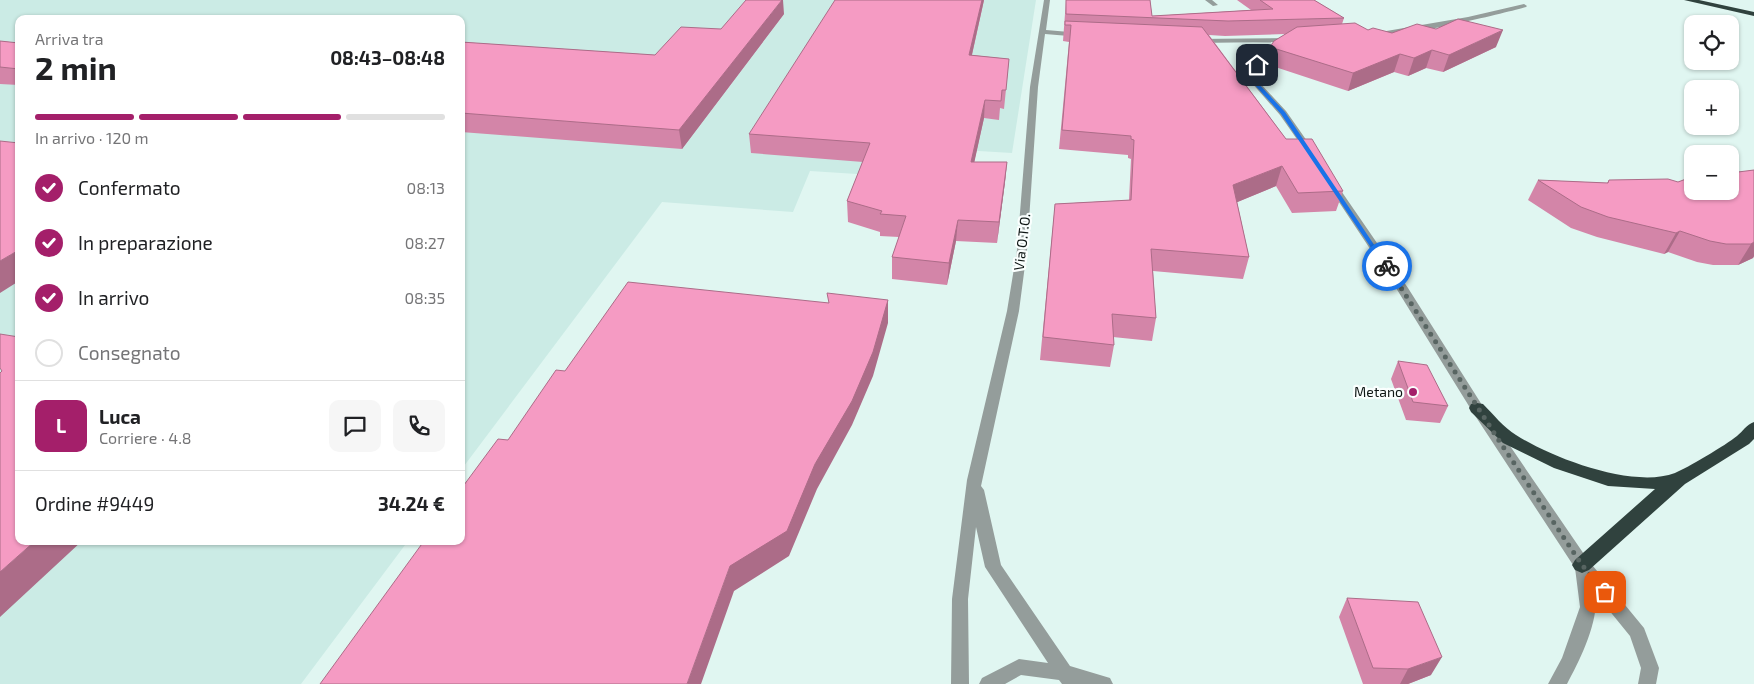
<!DOCTYPE html>
<html lang="it">
<head>
<meta charset="utf-8">
<style>
  :root { --surface:#fff; --page:#f6f6f6; --text:#202124; --muted:#757577; --line:#e0e0e0; --accent:#a41f6a }
  body { margin:0; font-family:"Exo 2",sans-serif; background:var(--page); color:var(--text); height:100vh; display:flex; flex-direction:column; font-size:19px; white-space:nowrap }
  * { box-sizing:border-box; margin:0 }
  p { font-size:16px; color:var(--muted) }
  .icon { flex:none; width:28px; height:28px; fill:none; stroke:currentColor; stroke-width:2; stroke-linecap:round; stroke-linejoin:round }
  .map { position:relative; flex:1; overflow:hidden }
  .sheet { position:absolute; left:15px; top:15px; width:450px; height:530px; display:flex; flex-direction:column; background:var(--surface); border-radius:10px; box-shadow:0 1px 4px #0004 }
  .sheet>* { flex:none }
  .tools { position:absolute; left:1684px; top:15px; display:grid; gap:10px }
  .tools a { display:grid; place-items:center; width:55px; height:55px; border-radius:10px; background:var(--surface); box-shadow:0 1px 4px #0004; font-size:25px }
  .pin { position:absolute; display:grid; place-items:center; width:42px; height:42px; color:#fff; margin:-21px; border-radius:10px; box-shadow:0 2px 8px #0006 }
  .courier { position:absolute; display:grid; place-items:center; width:50px; height:50px; margin:-25px; border:4px solid #1a73e8; border-radius:50%; background:#fff; color:#222; box-shadow:0 1px 6px #0007 }
  .overview em { font-style:normal; font-weight:700 }
  .overview div { display:flex; flex-direction:column-reverse }
  .overview { display:flex; align-items:center; justify-content:space-between; height:85px; padding:0 20px }
  h1 { font-size:32px; font-weight:700; line-height:38px }
  .bar { display:grid; grid-template-columns:repeat(4,1fr); gap:8px 5px; align-content:center; height:60px; padding:0 20px }
  .bar i { height:6px; border-radius:4px; background:var(--line) }
  .bar .active { background:var(--accent) }
  .bar p { grid-column:span 4 }
  .line { display:flex; align-items:center; gap:12px; padding:0 20px; border-top:1px solid var(--line) }
  .line div { flex:1 }
  .round { display:grid; place-items:center; flex:none; width:52px; height:52px; border-radius:10px; background:var(--page) }
  ol { padding:0 20px; list-style:none }
  li { display:flex; align-items:center; gap:15px; height:55px }
  li p { margin-inline-start:auto }
  li .icon { padding:5px; border-radius:50%; background:var(--accent); color:#fff; stroke-width:4 }
  li:last-child { color:var(--muted) }
  li i { width:28px; height:28px; border:2px solid var(--line); border-radius:50% }
  .map>svg:first-child { display:block }
  .built { fill:#cbebe5 }
  .lines { fill:none; stroke-linecap:round; stroke-linejoin:round }
  .minor { fill:#949d9b; fill-rule:evenodd }
  .highway { fill:#30423e; fill-rule:evenodd }
  .wall { fill:#d385a8 }
  .shaded-wall { fill:#ac6c88 }
  .building { fill:#f59bc3; stroke:#ac6c88 }
  .route { fill:#1a73e8 }
  .done { stroke:#586562; stroke-width:5; stroke-dasharray:0 9 }
  .poi-dot { fill:#a41f6a; stroke:#fafffe; stroke-width:2 }
  .labels { text-anchor:middle; stroke-width:4.5; stroke-linejoin:round; paint-order:stroke }
  .street-label { font-size:14px; fill:#0f1715; stroke:#fafffe }
  .poi-label { font-size:14px; fill:#0f1715; stroke:#fafffe; text-anchor:end }
</style>
</head>
<body>
<div class="map">
<svg width="1754" height="684" viewBox="0 0 1754 684">
  <rect width="100%" height="100%" fill="#e0f6f1"/>
  <path class="built" d="M0,0H1036L1012,153L912,147L888,176L810,171L793,212L662,202L461,470V19H19V541H408L301,684H0Z"/>
  <g class="lines">
    <path class="minor" d="M1044,0H1050L1046,30L1081,33L1085,35L1081,37L1045,34L1038,87L1027,250L1019,311L981,486L984,490L1001,565L1070,666L1110,678L1113,684H1062L1059,680L1021,675L1005,684H979L982,678L1019,659L1048,663L985,567L976,527L968,599L969,684H951L952,599L967,480L1007,311L1017,250L1030,87Z
      M1205,0H1212L1218,5L1213,6Z
      M1524,4L1527,6L1526,7C1505,13 1383,43 1369,34L1468,17Z
      M1289,38L1290,40L1266,59L1259,82L1286,111L1314,151V155H1308L1280,115L1251,82C1254,62 1262,52 1279,42L1196,43L1192,41L1196,39Z
      M1332,181L1335,182L1408,288L1482,405L1588,560L1644,628L1659,668L1656,684H1638L1641,668L1630,636L1595,593C1600,620 1580,660 1567,684H1548L1562,658L1580,607L1575,568L1472,411L1396,288L1327,184Z"/>
    <path class="highway" d="M1684,0H1699L1754,12V16Z
      M1477,403L1483,404C1493,414 1504,428 1516,435C1552,458 1633,489 1675,473C1687,468 1726,445 1737,436C1743,431 1746,425 1754,422V439L1749,444L1685,484L1589,570L1582,573L1575,570L1572,565L1575,560L1655,489L1608,486L1554,468L1503,443L1471,412L1469,408L1471,404Z"/>
  </g>
  <path class="wall" d="M984,0L972,55L1009,59L1004,109L1000,108L999,120L984,118L974,162H1007L1005,182L997,243L956,241L947,285L892,279V257L899,237L880,236V232L848,222L847,201L863,162L751,153L749,134Z
    M1066,0H1150L1152,16L1251,10L1237,0H1314L1344,18L1342,24L1368,30L1496,47L1443,72L1426,68L1408,76L1394,72L1348,91L1266,64L1270,47L1285,34L1225,36L1209,35L1286,139L1343,191L1336,211L1292,213L1276,186L1237,202L1249,257L1243,279L1153,271L1156,318L1152,341L1113,337L1114,345L1110,367L1040,360L1055,204L1129,200L1131,159L1128,158V155L1059,149L1069,42L1063,41Z
    M784,14L682,149L461,132V42L655,55L721,29Z
    M0,41L19,43V85L0,84Z
    M1754,170V256L1753,258L1738,265H1713L1697,262L1668,252L1664,254L1597,237L1571,228L1528,200L1538,180L1607,183L1609,180L1678,182Z
    M1398,361L1448,406L1440,423L1406,420L1391,379Z
    M1347,598L1431,675L1408,684H1363L1339,617Z"/>
  <path class="shaded-wall" d="M782,0H783L784,14L682,149L679,130Z
    M982,0H984L968,72L969,55Z
    M1503,30L1496,47L1443,72L1449,55Z
    M1432,50L1426,68L1408,76L1414,58Z
    M1400,54L1394,72L1348,91L1353,73Z
    M985,100L984,118L970,182L971,162Z
    M1007,162L1005,182L997,243L999,222Z
    M1282,166L1276,186L1228,206L1233,185Z
    M461,191L464,200L461,203Z
    M958,220L956,241L947,285L949,263Z
    M1680,231L1668,252L1664,254L1676,233Z
    M1754,242V256L1753,258L1738,265L1751,244Z
    M19,250V281L0,293V261Z
    M888,300V323L873,376L852,425L817,489L789,556L734,591L701,684H687L730,566L815,464Z
    M35,541H82L0,617V572Z
    M1442,657L1431,675L1408,684H1400L1408,669Z"/>
  <path class="building" d="M746,0H782L679,130L461,113V42L655,55L681,27L721,29Z
    M835,0H982L969,55L1009,59L1006,90H1002L1001,101L985,100L971,162H1007L999,222L958,220L949,263L892,257L906,216L880,214L882,211L847,201L870,143L749,134Z
    M1066,0H1150L1152,16L1273,9L1260,0H1314L1344,18L1228,21L1066,14Z
    M1458,19L1503,30L1449,55L1432,50L1414,58L1400,54L1353,73L1270,47L1274,41L1297,27L1355,23L1368,30L1373,28L1392,33L1417,24L1436,29Z
    M1065,21L1202,27L1286,139H1312L1343,191L1298,193L1282,166L1233,185L1249,257L1151,249L1156,318L1112,314L1114,345L1043,337L1055,204L1131,200L1134,140L1131,139V136L1062,130L1071,25H1065Z
    M0,41L19,43V69L0,67Z
    M0,141L19,143V250L0,261Z
    M1754,170V242L1751,244H1726L1710,241L1680,231L1676,233L1608,217L1581,207L1538,180L1608,183L1609,180L1668,179L1678,182L1686,179L1692,178V191H1730V173Z
    M628,282L829,303L827,293L888,300L873,352L852,401L815,464L787,531L730,566L687,684H320L424,541H461V489L498,439L508,440L556,370L565,371Z
    M0,334L19,337V541H35L0,572V373L2,371L0,368Z
    M1398,361L1427,365L1448,406L1413,402Z
    M1347,598L1418,602L1442,657L1408,669L1373,668Z"/>
  <path class="route" d="M1255,64L1259,65L1257,82L1285,112L1389,267H1384L1281,114L1252,82Z"/>
  <g class="lines">
    <path class="done" d="M1387,266L1498,439L1582,565L1605,592"/>
  </g>
  <circle class="poi-dot" cx="1413" cy="392" r="5"/>
  <g class="labels">
    <g class="street-label">
      <text transform="translate(1022 242) rotate(-83)" y="5">Via O.T.O.</text>
    </g>
    <g class="poi-label">
      <text x="1403" y="397">Metano</text>
    </g>
  </g>
</svg>
<div class="tools">
<a><svg class="icon" aria-label="locate" viewBox="0 0 24 24"><circle cx="12" cy="12" r="6"/><path d="M12 2v4M12 18v4M2 12h4M18 12h4"/></svg></a>
<a>+</a>
<a>−</a>
</div>
<div class="pin" style="left:1605px;top:592px;background:#ea580c"><svg class="icon" aria-label="bag" viewBox="0 0 24 24"><path d="M5 8h14l-1 12H6zM9 8a3 3 0 0 1 6 0"/></svg></div>
<div class="pin" style="left:1257px;top:65px;background:#1f2937"><svg class="icon" aria-label="home" viewBox="0 0 24 24"><path d="M3 11l9-7 9 7M6 9v11h12V9"/></svg></div>
<div class="courier" style="left:1387px;top:266px"><svg class="icon" aria-label="bike" viewBox="0 0 24 24"><circle cx="6" cy="16" r="4"/><circle cx="18" cy="16" r="4"/><path d="M6 16l4-8h5l3 8M10 8l3 8H6M13 5h3"/></svg></div>
<section class="sheet">
<div class="overview"><div><h1>2 min</h1><p>Arriva tra</p></div><em>08:43–08:48</em></div>
<div class="bar"><i class="active"></i><i class="active"></i><i class="active"></i><i></i><p>In arrivo · 120 m</p></div>
<ol>
<li><svg class="icon" aria-label="check" viewBox="0 0 24 24"><path d="M5 12l5 5 9-10"/></svg>Confermato<p>08:13</p></li>
<li><svg class="icon" aria-label="check" viewBox="0 0 24 24"><path d="M5 12l5 5 9-10"/></svg>In preparazione<p>08:27</p></li>
<li><svg class="icon" aria-label="check" viewBox="0 0 24 24"><path d="M5 12l5 5 9-10"/></svg>In arrivo<p>08:35</p></li>
<li><i></i>Consegnato</li>
</ol>
<div class="line" style="height:90px"><b class="round" style="background:var(--accent);color:#fff">L</b><div><b>Luca</b><p>Corriere · 4.8</p></div><a class="round"><svg class="icon" aria-label="chat" viewBox="0 0 24 24"><path d="M4 5h16v11H9l-5 4z"/></svg></a><a class="round"><svg class="icon" aria-label="phone" viewBox="0 0 24 24"><path d="M5 4h4l2 5-3 2q2 4 5 5l2-3 5 2v4C11 20 4 13 5 4z"/></svg></a></div>
<div class="line" style="height:65px"><div>Ordine #9449</div><b>34.24 €</b></div>
</section>
</div>
</body>
</html>
